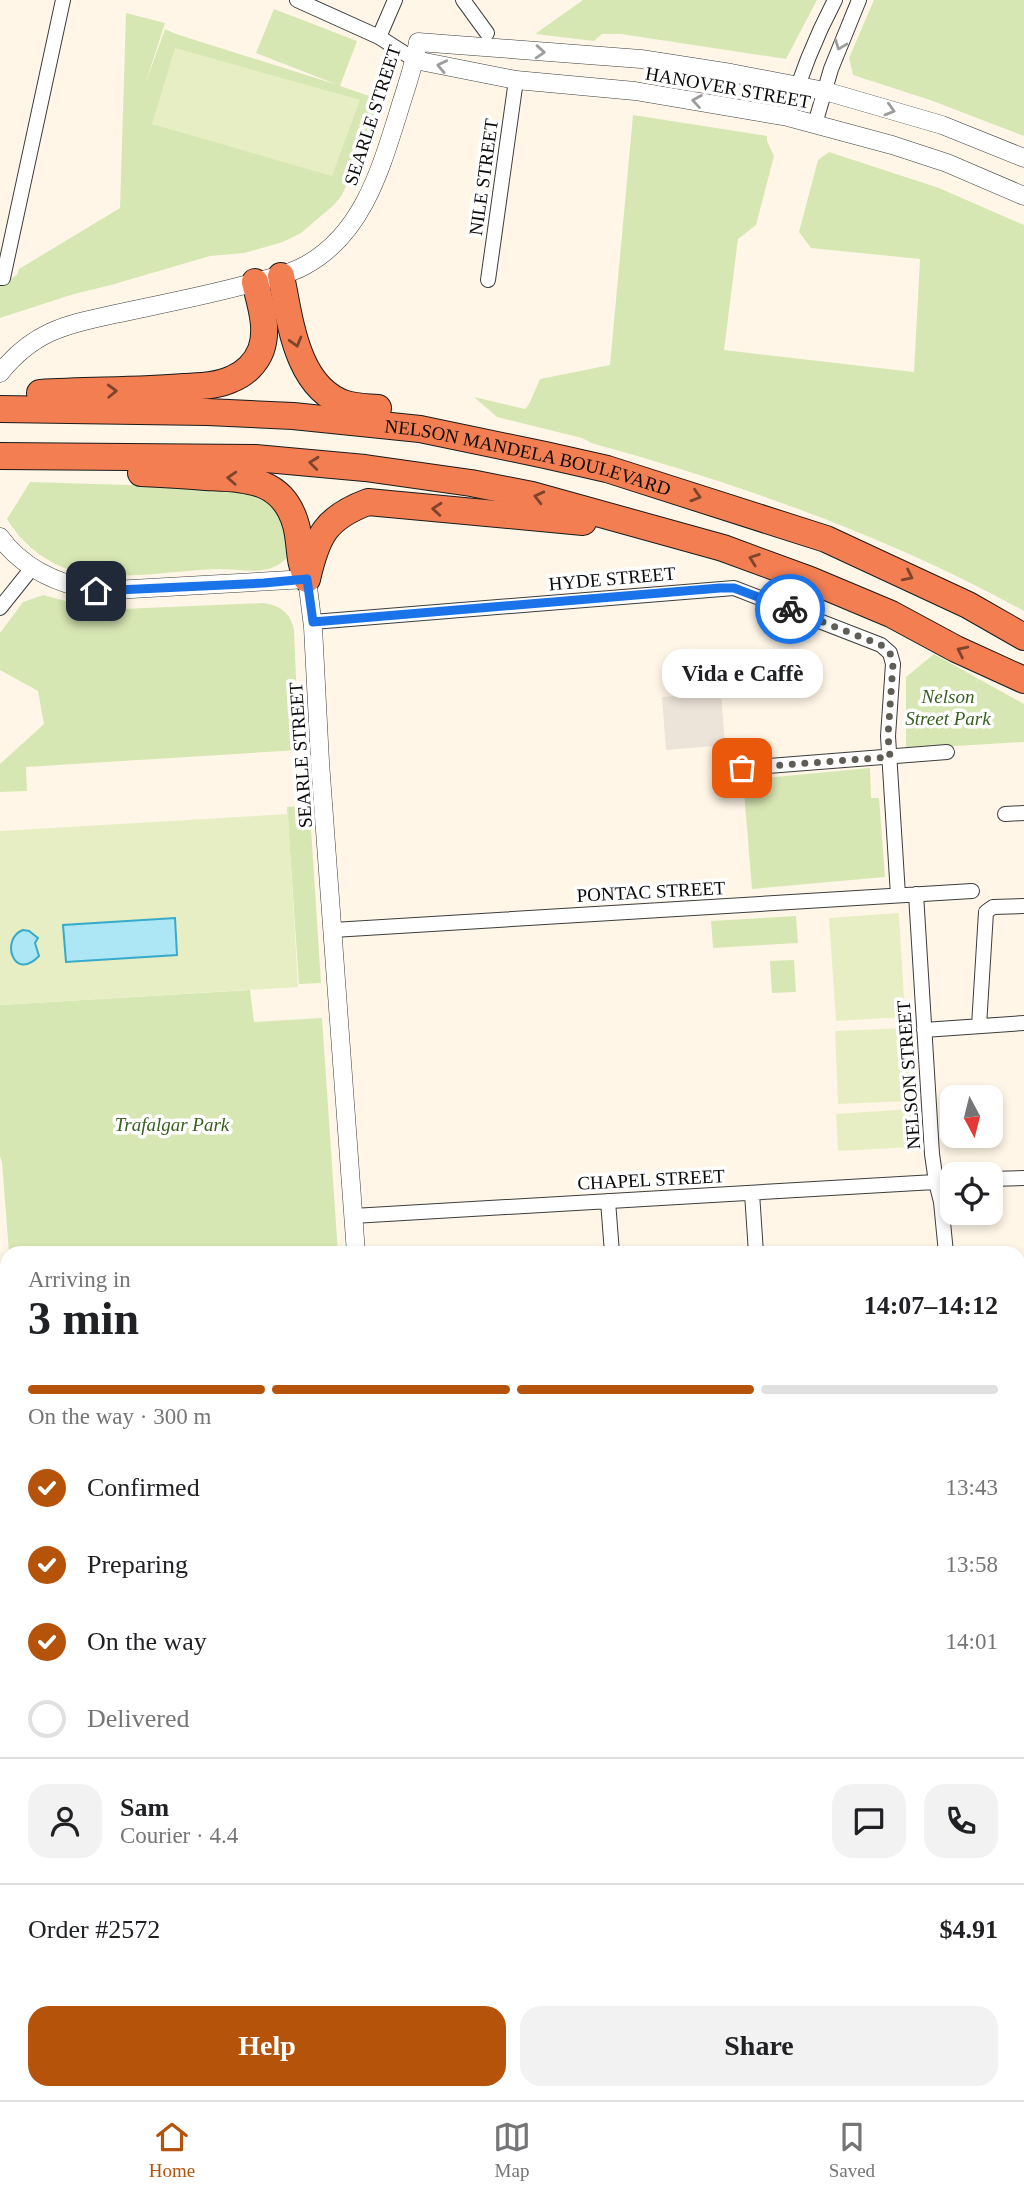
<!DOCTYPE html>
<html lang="en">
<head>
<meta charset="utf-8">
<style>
  :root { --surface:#fff; --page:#f2f2f2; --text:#202124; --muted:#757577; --line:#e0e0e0; --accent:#b45309 }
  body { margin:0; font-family:Georgia,serif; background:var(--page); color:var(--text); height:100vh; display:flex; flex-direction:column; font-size:26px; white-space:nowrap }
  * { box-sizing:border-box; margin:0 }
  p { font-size:23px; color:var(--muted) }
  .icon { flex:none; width:38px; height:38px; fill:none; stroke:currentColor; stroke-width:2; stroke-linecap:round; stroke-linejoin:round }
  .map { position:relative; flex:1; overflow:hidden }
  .side { position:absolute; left:0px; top:1246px; width:1026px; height:854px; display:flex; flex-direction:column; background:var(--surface); border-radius:21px 21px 0 0; box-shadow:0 4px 10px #0003 }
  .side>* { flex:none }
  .needle { width:46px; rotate:173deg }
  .tools { position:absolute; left:940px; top:1085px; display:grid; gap:14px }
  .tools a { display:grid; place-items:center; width:63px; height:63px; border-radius:14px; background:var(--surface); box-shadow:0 4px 10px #0003; font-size:35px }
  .pin { position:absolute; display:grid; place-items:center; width:60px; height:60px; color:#fff; margin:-30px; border-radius:14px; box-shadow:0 4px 10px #0006 }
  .courier { position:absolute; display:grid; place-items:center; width:70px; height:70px; margin:-35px; border:5px solid #1a73e8; border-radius:50%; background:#fff; color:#222; box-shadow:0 2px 9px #0007 }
  .bubble { position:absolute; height:49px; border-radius:21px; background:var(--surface); box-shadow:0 4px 10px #0003; font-size:23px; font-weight:600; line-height:49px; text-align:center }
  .headline em { font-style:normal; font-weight:600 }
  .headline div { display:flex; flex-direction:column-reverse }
  .headline { display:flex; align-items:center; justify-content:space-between; height:119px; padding:0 28px }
  h1 { font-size:46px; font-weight:600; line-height:52px }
  .bar { display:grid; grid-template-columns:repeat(4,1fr); gap:10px 7px; align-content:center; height:84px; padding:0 28px }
  .bar i { height:9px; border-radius:5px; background:var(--line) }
  .bar .selected { background:var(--accent) }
  .bar p { grid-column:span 4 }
  .line { display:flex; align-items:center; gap:18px; padding:0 28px; border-top:2px solid var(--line) }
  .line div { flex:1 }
  .round { display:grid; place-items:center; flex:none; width:74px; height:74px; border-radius:21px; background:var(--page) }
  ol { padding:0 28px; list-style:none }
  li { display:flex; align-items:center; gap:21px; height:77px }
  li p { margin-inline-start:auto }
  li .icon { padding:7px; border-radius:50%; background:var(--accent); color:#fff; stroke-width:4 }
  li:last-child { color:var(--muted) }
  li i { width:38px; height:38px; border:4px solid var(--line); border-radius:50% }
  .primary-button { display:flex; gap:14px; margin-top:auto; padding:14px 28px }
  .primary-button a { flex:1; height:80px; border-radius:21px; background:var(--accent); color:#fff; font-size:28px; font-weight:600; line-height:80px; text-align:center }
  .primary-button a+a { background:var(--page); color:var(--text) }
  .tabs { display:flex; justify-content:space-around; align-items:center; height:98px; border-top:2px solid var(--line); background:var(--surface); font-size:19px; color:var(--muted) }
  .tabs a { display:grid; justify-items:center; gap:4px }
  .tabs .selected { color:var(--accent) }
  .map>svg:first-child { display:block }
  .green { fill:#d7e7b3 }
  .pitch { fill:#e8eec4 }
  .plaza { fill:#ece3d9 }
  .water { fill:#ade7f5; stroke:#36aaca; stroke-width:2 }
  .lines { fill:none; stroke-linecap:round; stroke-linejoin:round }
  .minor-casing { stroke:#3d3d3d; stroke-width:16 }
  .tertiary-casing { stroke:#3d3d3d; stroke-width:19 }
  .secondary-casing { stroke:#2c2c2c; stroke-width:21 }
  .primary-casing { stroke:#1b1b1b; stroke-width:24 }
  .motorway-casing { stroke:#1b1b1b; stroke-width:28 }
  .minor { stroke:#fff; stroke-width:14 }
  .tertiary { stroke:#fff; stroke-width:18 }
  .secondary { stroke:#fee3a3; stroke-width:19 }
  .primary { stroke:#f7b65f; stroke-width:23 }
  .motorway { stroke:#f27e52; stroke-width:26 }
  .rail { stroke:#b62647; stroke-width:5 }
  .oneway { stroke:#9d9d9d }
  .oneway2 { stroke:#7e442e }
  .done { stroke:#605d57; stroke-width:7; stroke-dasharray:0 12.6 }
  .route { stroke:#1a73e8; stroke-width:9 }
  .labels { text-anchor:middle; stroke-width:7; stroke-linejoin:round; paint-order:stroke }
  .street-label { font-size:19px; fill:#0a0a0a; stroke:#fff }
  .park-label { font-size:19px; font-style:italic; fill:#375f1d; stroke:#fff }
</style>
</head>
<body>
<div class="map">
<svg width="1024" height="2100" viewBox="0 0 1024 2100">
  <rect width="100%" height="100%" fill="#fff6e7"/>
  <path class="green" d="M583,0H817L786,59L621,34H602L594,41L535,34Z
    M874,0H1024V136L930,100L853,75L849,58Z
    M274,9L357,41L340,86L384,101L342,195L334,205L301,233L283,242L262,248L244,253L210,256L111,285L74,294L0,318V285L17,275L19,269L120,208L126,13L165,23L145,85L165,29L176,34L338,85L256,53Z
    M633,115L767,136V141L774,156L756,225L738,239L724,350L914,372L920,259L811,248L799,232L818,160L829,152L939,188L1024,225V611C888,536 740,484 591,443L582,438L497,417L474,397L525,409L529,404L540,379L610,365Z
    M30,482L160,486L254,491L281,513L290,546L287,558C280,564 273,569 263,570C250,572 234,569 220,569C174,570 119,582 74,571C47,564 22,544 7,519Z
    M43,595L99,610L263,603C280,605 291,613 294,630L299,750L26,767L27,791L0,792V764L44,724L38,691L0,670V633L23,602Z
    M934,654L1024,704V742L906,749V677Z
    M870,768L871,798H879L885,877L752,889L743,780Z
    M306,806L310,813L321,983L299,984L287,807Z
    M796,916L798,943L713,948L711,921Z
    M794,960L796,992L772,993L770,961Z
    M250,990L254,1022L322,1018L338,1253H9L2,1162L0,1157V1005Z"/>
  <path class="pitch" d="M175,48L360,100L332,176L152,124Z
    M288,814L298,987L0,1005V831Z
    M899,913L905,1017L836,1021L829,918Z
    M907,1028L910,1101L838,1104L835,1031Z
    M910,1109L913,1147L838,1151L836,1114Z"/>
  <path class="plaza" d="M721,693L725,745L666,750L662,697Z"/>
  <path class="water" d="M175,918L177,955L66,962L63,925Z
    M23,930L29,931L38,938L35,943L39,956C13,983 0,938 23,930Z"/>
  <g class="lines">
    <defs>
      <path id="minor" d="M297,0L379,37L415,60
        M463,0L487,33
        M379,37L395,0
        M788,117C800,76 815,38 835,0
        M815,124L831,69L859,0
        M0,278H3L63,0
        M488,280L516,80
        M0,608L32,568
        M313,622L734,588L881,645L890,653L893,664L888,736L898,895
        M742,768L947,752
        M1005,814L1024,813
        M916,894L932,1154L936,1182L941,1202L946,1253
        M333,930L972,891
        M979,1026L986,912L993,907L1024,906
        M924,1030L1024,1023
        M990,1179L1024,1178
        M752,1193L756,1253
        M608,1201L612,1253
        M353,1216L952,1181
        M1018,1309H1024
        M0,1820H7"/>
      <path id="tertiary" d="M415,60L516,80L635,91L788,117L892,145L947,163L1024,196
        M0,373C34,331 65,325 115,314C162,304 210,295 256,282C273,277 291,274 306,265C362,234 380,171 398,114C405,90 414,67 418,42L641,59L731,73L825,91L942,125L1024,158
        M0,537C23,569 58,584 96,591L307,579L313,627L320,762L356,1253"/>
      <path id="secondary" d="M1018,1540H1024
        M1018,1565H1024
        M0,1579L7,1580"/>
      <path id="primary" d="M1018,1912L1024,1911
        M0,2045L7,2044"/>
      <g id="motorway">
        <path d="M281,276C290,319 296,388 346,404C355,407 367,407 378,408"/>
        <path d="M40,393C88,390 136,391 184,387C200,386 217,386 232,379C245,374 256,363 261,350C269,328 260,303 255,282"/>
        <path id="s1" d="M0,409L207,412L293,416L420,429L545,455L607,469L826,539L968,605L1024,637"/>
        <path d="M0,456L255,458L365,468L471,483L532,495L723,548L810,580L891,614L956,649L1024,680"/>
        <path d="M141,473C163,474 184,475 206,477C246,479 283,478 296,525C301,543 298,561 307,578"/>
        <path d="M307,579C317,536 325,518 368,502L583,522"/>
      </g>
    </defs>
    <use href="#minor" class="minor-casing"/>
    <use href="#tertiary" class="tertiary-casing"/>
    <use href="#secondary" class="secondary-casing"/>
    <use href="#primary" class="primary-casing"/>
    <use href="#motorway" class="motorway-casing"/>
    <use href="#minor" class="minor"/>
    <use href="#tertiary" class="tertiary"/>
    <use href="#secondary" class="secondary"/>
    <use href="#primary" class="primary"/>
    <use href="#motorway" class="motorway"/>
    <path class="rail" d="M1018,1953H1024
      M1018,1968L1024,1967
      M1018,2033L1024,2032
      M1018,2046L1024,2045
      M1018,2060L1024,2059
      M160,2100L177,2093
      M209,2100L237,2093
      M459,2100L477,2093
      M732,2100L769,2093
      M806,2100L843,2093
      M1015,2100L1024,2098"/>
  </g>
  <defs><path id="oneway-chevron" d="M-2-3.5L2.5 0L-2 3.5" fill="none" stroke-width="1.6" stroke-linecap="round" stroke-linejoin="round" transform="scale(1.75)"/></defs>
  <g class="oneway">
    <use href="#oneway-chevron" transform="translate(840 45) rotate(111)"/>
    <use href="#oneway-chevron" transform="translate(540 52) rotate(4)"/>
    <use href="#oneway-chevron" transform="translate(442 66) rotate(-168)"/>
    <use href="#oneway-chevron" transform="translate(697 101) rotate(-171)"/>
    <use href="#oneway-chevron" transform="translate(890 110) rotate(16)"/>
  </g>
  <g class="oneway2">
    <use href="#oneway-chevron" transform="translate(296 342) rotate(74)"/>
    <use href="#oneway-chevron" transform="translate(112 391) rotate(-2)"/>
    <use href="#oneway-chevron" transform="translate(314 463) rotate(-174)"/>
    <use href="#oneway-chevron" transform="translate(232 478) rotate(-177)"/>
    <use href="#oneway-chevron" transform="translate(696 496) rotate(17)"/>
    <use href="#oneway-chevron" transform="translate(539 497) rotate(-166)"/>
    <use href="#oneway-chevron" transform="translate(437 509) rotate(-175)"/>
    <use href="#oneway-chevron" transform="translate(754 559) rotate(-160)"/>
    <use href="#oneway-chevron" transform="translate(908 576) rotate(26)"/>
    <use href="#oneway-chevron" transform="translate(962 651) rotate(-154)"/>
  </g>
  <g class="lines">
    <path class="done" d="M742,768L890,757L888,736L893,664L890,653L881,645L790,609"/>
    <path class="route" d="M96,591L264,583L307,579L313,622L720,588H734L790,609"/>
  </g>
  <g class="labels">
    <g class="street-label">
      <text transform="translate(728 87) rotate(10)" y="7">HANOVER STREET</text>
      <text transform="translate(372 115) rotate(-72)" y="7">SEARLE STREET</text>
      <text transform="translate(483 177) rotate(-82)" y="7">NILE STREET</text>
      <text dy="7" stroke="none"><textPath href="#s1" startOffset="532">NELSON MANDELA BOULEVARD</textPath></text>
      <text transform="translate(612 578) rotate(-5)" y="7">HYDE STREET</text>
      <text transform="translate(300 755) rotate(-94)" y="7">SEARLE STREET</text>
      <text transform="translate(651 891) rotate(-3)" y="7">PONTAC STREET</text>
      <text transform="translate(908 1075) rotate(-94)" y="7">NELSON STREET</text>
      <text transform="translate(651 1179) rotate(-3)" y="7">CHAPEL STREET</text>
    </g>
    <g class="park-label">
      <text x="948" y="703">Nelson<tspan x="948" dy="22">Street Park</tspan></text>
      <text x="172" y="1131">Trafalgar Park</text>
    </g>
  </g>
</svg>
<div class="tools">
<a><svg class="needle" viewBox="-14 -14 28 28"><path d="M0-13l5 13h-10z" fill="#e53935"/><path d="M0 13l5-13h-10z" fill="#757577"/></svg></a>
<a><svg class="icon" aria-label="locate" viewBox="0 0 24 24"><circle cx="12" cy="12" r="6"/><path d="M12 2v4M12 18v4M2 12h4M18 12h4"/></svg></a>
</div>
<div class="pin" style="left:742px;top:768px;background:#ea580c"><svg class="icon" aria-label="bag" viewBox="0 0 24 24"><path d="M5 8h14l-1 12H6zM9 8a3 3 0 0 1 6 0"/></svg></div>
<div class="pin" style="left:96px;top:591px;background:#1f2937"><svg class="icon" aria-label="home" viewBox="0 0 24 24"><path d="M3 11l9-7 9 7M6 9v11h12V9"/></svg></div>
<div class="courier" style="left:790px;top:609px"><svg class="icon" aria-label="bike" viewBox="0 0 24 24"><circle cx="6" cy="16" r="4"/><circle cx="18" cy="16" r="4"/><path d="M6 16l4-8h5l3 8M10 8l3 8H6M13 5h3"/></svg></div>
<div class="bubble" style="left:662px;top:649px;width:161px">Vida e Caffè</div>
<section class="side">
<div class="headline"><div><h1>3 min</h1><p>Arriving in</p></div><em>14:07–14:12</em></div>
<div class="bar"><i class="selected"></i><i class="selected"></i><i class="selected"></i><i></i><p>On the way · 300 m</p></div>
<ol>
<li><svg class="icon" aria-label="check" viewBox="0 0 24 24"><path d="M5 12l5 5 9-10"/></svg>Confirmed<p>13:43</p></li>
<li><svg class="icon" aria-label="check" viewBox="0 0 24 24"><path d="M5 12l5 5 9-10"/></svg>Preparing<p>13:58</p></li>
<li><svg class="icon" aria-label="check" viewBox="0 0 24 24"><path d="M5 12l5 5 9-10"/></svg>On the way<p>14:01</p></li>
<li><i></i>Delivered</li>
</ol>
<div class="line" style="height:126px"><a class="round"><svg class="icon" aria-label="person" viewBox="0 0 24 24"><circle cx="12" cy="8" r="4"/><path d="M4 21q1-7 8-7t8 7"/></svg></a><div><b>Sam</b><p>Courier · 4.4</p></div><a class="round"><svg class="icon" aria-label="chat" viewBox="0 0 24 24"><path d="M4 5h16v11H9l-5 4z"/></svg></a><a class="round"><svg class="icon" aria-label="phone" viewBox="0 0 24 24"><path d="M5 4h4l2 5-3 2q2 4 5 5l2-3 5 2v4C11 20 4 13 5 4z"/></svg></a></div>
<div class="line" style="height:91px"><div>Order #2572</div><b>$4.91</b></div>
<div class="primary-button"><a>Help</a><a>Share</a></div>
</section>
</div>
<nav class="tabs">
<a class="selected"><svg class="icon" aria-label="home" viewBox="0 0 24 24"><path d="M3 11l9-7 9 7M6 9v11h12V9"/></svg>Home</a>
<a><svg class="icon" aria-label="map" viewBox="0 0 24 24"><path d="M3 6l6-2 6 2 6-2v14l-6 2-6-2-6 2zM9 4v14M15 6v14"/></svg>Map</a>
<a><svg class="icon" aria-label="saved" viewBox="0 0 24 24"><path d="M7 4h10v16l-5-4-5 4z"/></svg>Saved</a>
</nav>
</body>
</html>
